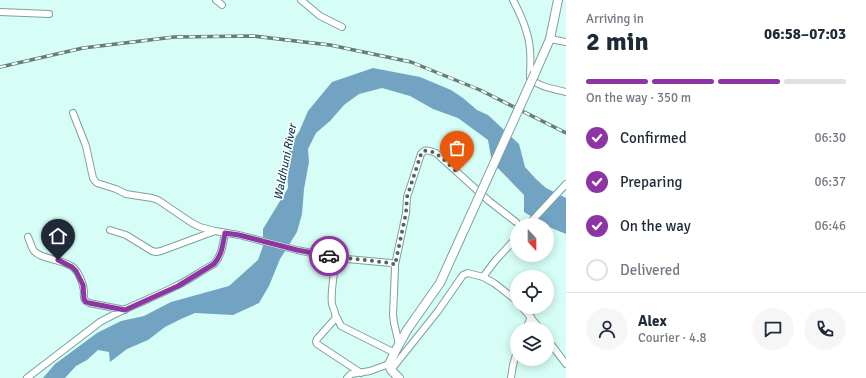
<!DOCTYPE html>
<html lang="en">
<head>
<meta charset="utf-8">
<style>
  :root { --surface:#fff; --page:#f6f6f7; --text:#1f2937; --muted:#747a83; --line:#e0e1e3; --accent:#8d36a3 }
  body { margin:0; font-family:Signika,sans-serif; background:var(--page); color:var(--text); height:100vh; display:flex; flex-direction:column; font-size:15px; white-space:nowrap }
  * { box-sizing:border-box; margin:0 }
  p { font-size:13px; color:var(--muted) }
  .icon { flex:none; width:22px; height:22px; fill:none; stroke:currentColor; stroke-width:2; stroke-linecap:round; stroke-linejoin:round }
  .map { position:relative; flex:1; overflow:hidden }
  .drawer { display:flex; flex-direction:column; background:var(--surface); width:300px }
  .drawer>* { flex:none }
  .needle { width:26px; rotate:159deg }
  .controls { position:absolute; left:510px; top:218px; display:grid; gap:8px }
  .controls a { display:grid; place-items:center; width:44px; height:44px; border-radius:50%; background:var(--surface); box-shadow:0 2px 10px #0003; font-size:20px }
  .pin { position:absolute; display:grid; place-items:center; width:34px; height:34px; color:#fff; margin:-41px -17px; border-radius:50% 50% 50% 0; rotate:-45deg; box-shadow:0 0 4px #0007 }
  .pin .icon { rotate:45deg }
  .courier { position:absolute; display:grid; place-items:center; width:40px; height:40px; margin:-20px; border:3px solid #8d36a3; border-radius:50%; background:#fff; color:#222; box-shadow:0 1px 5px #0007 }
  .overview em { font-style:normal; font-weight:800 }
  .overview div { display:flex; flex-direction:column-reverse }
  .overview { display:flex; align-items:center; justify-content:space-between; height:68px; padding:0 20px }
  h1 { font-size:26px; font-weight:800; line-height:30px }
  .bar { display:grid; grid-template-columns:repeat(4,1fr); gap:6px 4px; align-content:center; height:48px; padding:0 20px }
  .bar i { height:5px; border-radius:3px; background:var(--line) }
  .bar .selected { background:var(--accent) }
  .bar p { grid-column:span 4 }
  .line { display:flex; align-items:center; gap:10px; padding:0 20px; border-top:1px solid var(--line) }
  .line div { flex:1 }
  .round { display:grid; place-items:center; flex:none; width:42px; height:42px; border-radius:21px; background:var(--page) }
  ol { padding:0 20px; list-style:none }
  li { display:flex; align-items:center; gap:12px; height:44px }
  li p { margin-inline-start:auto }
  li .icon { padding:4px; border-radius:50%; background:var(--accent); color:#fff; stroke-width:4 }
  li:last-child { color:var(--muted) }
  li i { width:22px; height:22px; border:2px solid var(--line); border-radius:50% }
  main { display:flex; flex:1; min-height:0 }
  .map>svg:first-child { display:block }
  .water { fill:#72a3c2 }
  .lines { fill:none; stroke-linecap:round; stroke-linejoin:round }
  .minor-casing { stroke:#7ca29a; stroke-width:8 }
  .major-casing { stroke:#7ca29a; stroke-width:10 }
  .minor { stroke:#fff; stroke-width:6 }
  .major { stroke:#fff; stroke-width:8 }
  .rail-casing { stroke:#647e78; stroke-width:3.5 }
  .rail { stroke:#fff; stroke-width:2; stroke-dasharray:6; stroke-linecap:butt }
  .major-bridge-casing { stroke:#7ca29a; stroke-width:10; stroke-linecap:butt }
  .major-bridge { stroke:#fff; stroke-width:8 }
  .done { stroke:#4f6661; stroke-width:4; stroke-dasharray:0 7.2 }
  .route { stroke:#8d36a3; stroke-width:5 }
  .labels { text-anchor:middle; stroke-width:3; stroke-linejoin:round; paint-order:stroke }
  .water-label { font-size:12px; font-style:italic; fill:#173f56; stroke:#fff }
</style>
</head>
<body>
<main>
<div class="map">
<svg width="566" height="378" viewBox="0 0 566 378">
  <rect width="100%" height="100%" fill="#d6fef6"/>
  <path class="water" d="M373,68L420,77L451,90L463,98L477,110L488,115L519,144L525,167L536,179L546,188L566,198V234L549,227L524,212V195L492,162L488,140L458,118L433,109L410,96L382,88L359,94L344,105L330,121L316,133L308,149L309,162L304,189L302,214L297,232L280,259L269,286L259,303L233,315L195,313L181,319L165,327L148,340L127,349L110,362L109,352L98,350L87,360L76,366L65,378H43L55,364L97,333L121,321L144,316L171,302L229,286L258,260L263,246V229L288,188L287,166L290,145L299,132L308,111L332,82Z"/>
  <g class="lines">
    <defs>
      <path id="minor" d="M216,0L222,5
        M301,0L320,16L342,27
        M513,0C521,15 529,32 530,50C531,59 530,69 530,78C539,87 554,89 566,92
        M0,12L49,14
        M550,39L566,42
        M73,113L86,146L93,178L95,181L97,183L116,189L126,194L152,198L158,200L192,223L200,227L215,231L239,235L297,250L336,258L391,263L395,265V269L393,315L394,323L399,344
        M528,225L566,184
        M110,230L126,235L152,251L156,252L161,251L215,231
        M28,237C30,241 31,247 34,251C42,260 64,259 74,268C79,273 83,283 84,291C84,293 83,297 85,300C86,302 87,302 89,303L125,310
        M336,258C335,270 330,292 332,304C333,309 337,313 335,319L317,339L316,342L317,344L361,373
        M395,265L406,213L407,197L421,154C425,148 430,151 436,153L489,201L516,222
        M483,277L495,261L517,237
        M522,307L540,329
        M336,316L341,326L395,353
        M526,329L531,317
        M547,339L566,364
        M391,370L438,311L463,275L468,273L483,277L494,283L517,301
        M27,378L100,322C124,308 151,299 176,286C189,280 201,271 214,264C222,255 223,244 225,233
        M347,378L351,374L370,371L389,364
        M511,378L513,365L517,351"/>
      <path id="major" d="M535,73L550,39L558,0
        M399,378L391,370L389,364L397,348L407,330"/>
    </defs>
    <use href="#minor" class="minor-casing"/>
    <use href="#major" class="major-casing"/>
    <use href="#minor" class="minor"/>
    <use href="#major" class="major"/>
    <defs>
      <path id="rail" d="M0,67L83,48L174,37L253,36L330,45L411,62L480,90L566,133"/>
    </defs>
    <use href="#rail" class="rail-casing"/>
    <use href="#rail" class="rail"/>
    <defs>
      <path id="major-bridge" d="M407,330L440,283L535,73"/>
    </defs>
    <use href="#major-bridge" class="major-bridge-casing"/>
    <use href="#major-bridge" class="major-bridge"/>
  </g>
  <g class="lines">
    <path class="done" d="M329,256L391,263L395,265L406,213L407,197L421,154L423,151C435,148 449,165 457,172"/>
    <path class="route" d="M58,260L72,267L76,271L83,285L84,299L86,302L89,303L125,310L178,286L214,264C222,255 223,244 225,233L239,235L297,250L329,256"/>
  </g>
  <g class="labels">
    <g class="water-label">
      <text transform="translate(285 162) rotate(-79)" y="4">Waldhuni River</text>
    </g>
  </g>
</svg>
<div class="controls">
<a><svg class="needle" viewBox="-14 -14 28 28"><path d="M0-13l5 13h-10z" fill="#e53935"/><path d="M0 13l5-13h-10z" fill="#747a83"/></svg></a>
<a><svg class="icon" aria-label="locate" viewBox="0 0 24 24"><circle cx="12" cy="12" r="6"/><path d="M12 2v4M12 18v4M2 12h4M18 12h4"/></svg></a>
<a><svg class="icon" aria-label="layers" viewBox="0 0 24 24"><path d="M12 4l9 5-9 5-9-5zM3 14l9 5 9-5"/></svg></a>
</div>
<div class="pin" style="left:457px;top:172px;background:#ea580c"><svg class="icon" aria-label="bag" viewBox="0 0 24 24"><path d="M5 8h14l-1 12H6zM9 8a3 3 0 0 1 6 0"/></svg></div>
<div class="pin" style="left:58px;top:260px;background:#1f2937"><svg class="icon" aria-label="home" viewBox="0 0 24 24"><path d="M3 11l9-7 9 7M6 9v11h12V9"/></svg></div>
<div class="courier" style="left:329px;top:256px"><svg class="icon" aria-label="car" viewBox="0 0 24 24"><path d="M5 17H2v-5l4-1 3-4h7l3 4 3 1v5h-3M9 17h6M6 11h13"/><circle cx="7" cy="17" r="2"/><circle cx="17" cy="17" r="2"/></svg></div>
</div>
<section class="drawer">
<div class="overview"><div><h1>2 min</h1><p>Arriving in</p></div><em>06:58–07:03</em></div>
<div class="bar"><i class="selected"></i><i class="selected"></i><i class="selected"></i><i></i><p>On the way · 350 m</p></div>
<ol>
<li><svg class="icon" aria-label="check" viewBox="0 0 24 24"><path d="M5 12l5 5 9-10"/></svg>Confirmed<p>06:30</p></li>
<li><svg class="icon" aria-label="check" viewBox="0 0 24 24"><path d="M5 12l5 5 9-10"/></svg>Preparing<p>06:37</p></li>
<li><svg class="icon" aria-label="check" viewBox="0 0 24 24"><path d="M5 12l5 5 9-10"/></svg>On the way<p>06:46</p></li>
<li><i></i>Delivered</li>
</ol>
<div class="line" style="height:72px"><a class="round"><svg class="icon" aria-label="person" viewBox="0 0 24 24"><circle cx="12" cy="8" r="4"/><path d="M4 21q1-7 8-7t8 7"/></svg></a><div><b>Alex</b><p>Courier · 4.8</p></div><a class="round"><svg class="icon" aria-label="chat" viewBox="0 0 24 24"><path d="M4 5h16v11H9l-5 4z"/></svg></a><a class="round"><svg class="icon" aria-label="phone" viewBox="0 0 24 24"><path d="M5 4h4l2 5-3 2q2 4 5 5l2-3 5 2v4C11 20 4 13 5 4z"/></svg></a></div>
</section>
</main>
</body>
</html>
